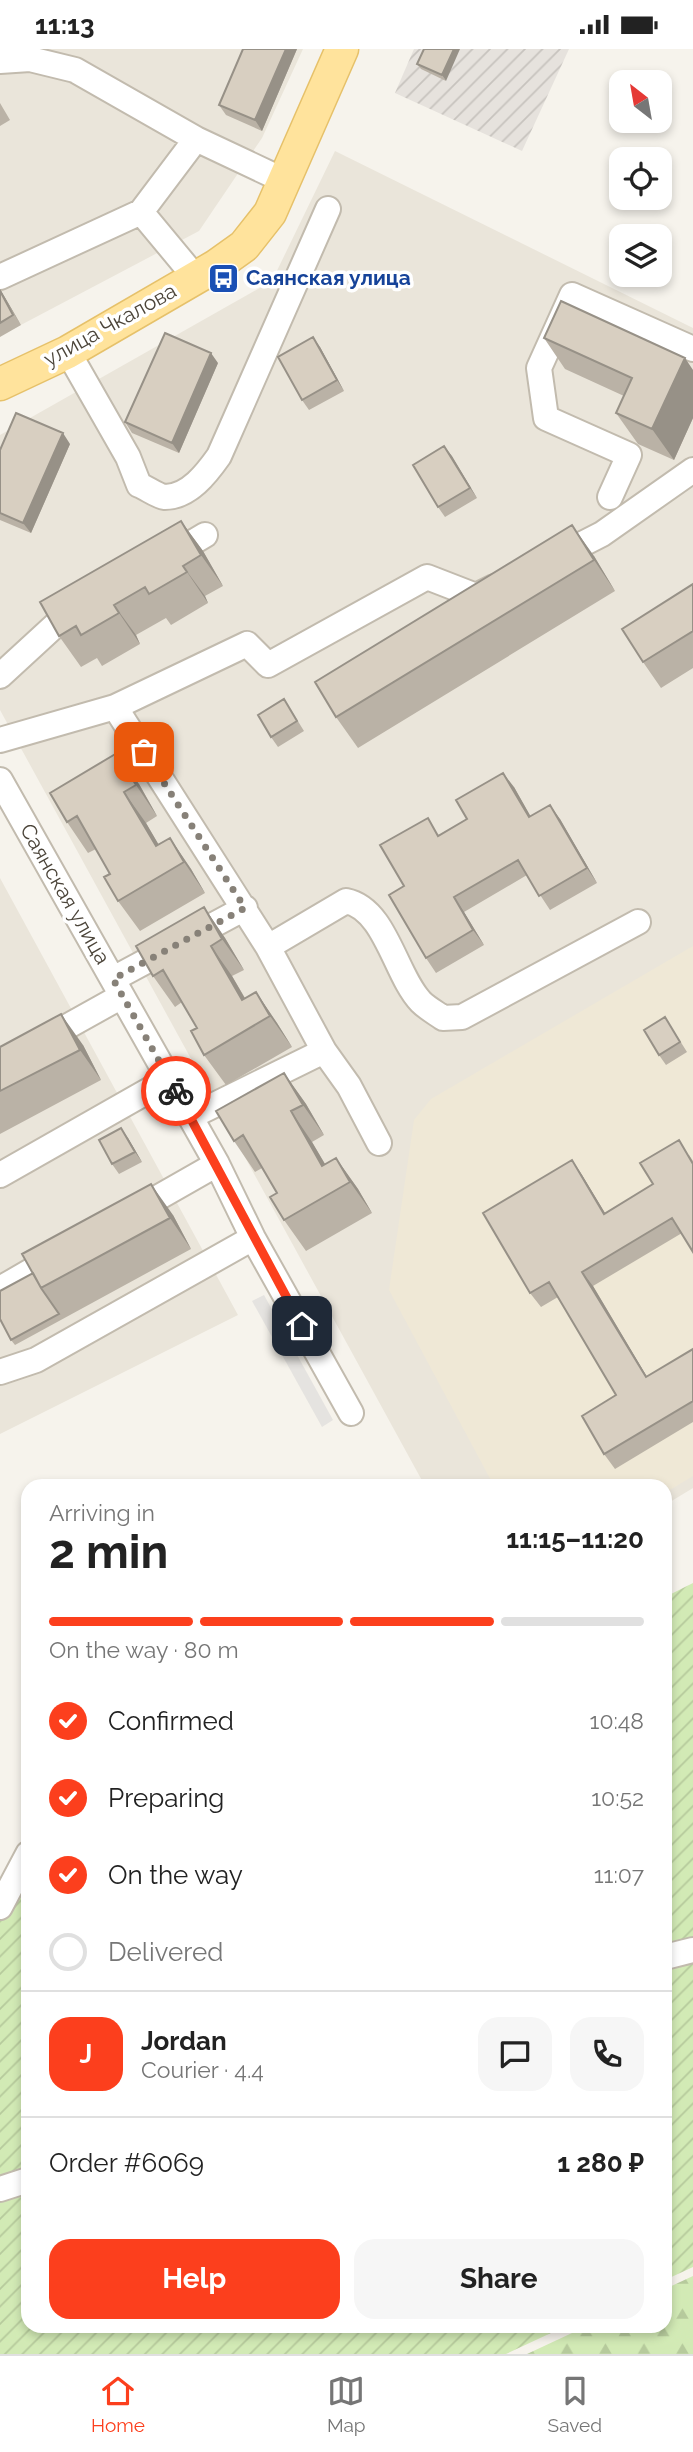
<!DOCTYPE html>
<html lang="en">
<head>
<meta charset="utf-8">
<style>
  :root { --surface:#fff; --page:#f6f6f6; --text:#222; --muted:#767676; --line:#e0e0e0; --accent:#fc3f1d }
  body { margin:0; font-family:Raleway,sans-serif; background:var(--page); color:var(--text); height:100vh; display:flex; flex-direction:column; font-size:26px; white-space:nowrap }
  * { box-sizing:border-box; margin:0 }
  p { font-size:23px; color:var(--muted) }
  .icon { flex:none; width:38px; height:38px; fill:none; stroke:currentColor; stroke-width:2; stroke-linecap:round; stroke-linejoin:round }
  .map { position:relative; flex:1; overflow:hidden }
  .sheet { position:absolute; left:21px; top:1430px; width:651px; height:854px; display:flex; flex-direction:column; background:var(--surface); border-radius:21px; box-shadow:0 4px 10px #0003 }
  .sheet>* { flex:none }
  .needle { width:46px; rotate:329deg }
  .buttons { position:absolute; left:609px; top:21px; display:grid; gap:14px }
  .buttons a { display:grid; place-items:center; width:63px; height:63px; border-radius:14px; background:var(--surface); box-shadow:0 4px 10px #0003; font-size:35px }
  .pin { position:absolute; display:grid; place-items:center; width:60px; height:60px; color:#fff; margin:-30px; border-radius:14px; box-shadow:0 4px 10px #0006 }
  .courier { position:absolute; display:grid; place-items:center; width:70px; height:70px; margin:-35px; border:5px solid #fc3f1d; border-radius:50%; background:#fff; color:#222; box-shadow:0 2px 9px #0007 }
  .head em { font-style:normal; font-weight:700 }
  .head div { display:flex; flex-direction:column-reverse }
  .head { display:flex; align-items:center; justify-content:space-between; height:119px; padding:0 28px }
  h1 { font-size:46px; font-weight:700; line-height:52px }
  .bar { display:grid; grid-template-columns:repeat(4,1fr); gap:10px 7px; align-content:center; height:84px; padding:0 28px }
  .bar i { height:9px; border-radius:5px; background:var(--line) }
  .bar .selected { background:var(--accent) }
  .bar p { grid-column:span 4 }
  .line { display:flex; align-items:center; gap:18px; padding:0 28px; border-top:2px solid var(--line) }
  .line div { flex:1 }
  .round { display:grid; place-items:center; flex:none; width:74px; height:74px; border-radius:21px; background:var(--page) }
  ol { padding:0 28px; list-style:none }
  li { display:flex; align-items:center; gap:21px; height:77px }
  li p { margin-inline-start:auto }
  li .icon { padding:7px; border-radius:50%; background:var(--accent); color:#fff; stroke-width:4 }
  li:last-child { color:var(--muted) }
  li i { width:38px; height:38px; border:4px solid var(--line); border-radius:50% }
  .button { display:flex; gap:14px; margin-top:auto; padding:14px 28px }
  .button a { flex:1; height:80px; border-radius:21px; background:var(--accent); color:#fff; font-size:28px; font-weight:700; line-height:80px; text-align:center }
  .button a+a { background:var(--page); color:var(--text) }
  .status { display:flex; justify-content:space-between; align-items:center; height:49px; padding:0 35px; background:var(--surface); direction:ltr }
  .status svg { height:19px; fill:currentColor }
  .menu { display:flex; justify-content:space-around; align-items:center; height:98px; border-top:2px solid var(--line); background:var(--surface); font-size:19px; color:var(--muted) }
  .menu a { display:grid; justify-items:center; gap:4px }
  .menu .selected { color:var(--accent) }
  .map>svg:first-child { display:block }
  .residential { fill:#eae5da }
  .industrial { fill:url(#industrial-furrows) }
  .education { fill:#efe8d6 }
  .forest { fill:url(#forest-firs) }
  .garden { fill:url(#garden-furrows) }
  .parking { fill:#e5e3e0 }
  .lines { fill:none; stroke-linecap:round; stroke-linejoin:round }
  .minor-casing { stroke:#c2bbae; stroke-width:28 }
  .major-casing { stroke:#e6c16a; stroke-width:35 }
  .minor { stroke:#fff; stroke-width:24 }
  .major { stroke:#ffe39c; stroke-width:32 }
  .wall { fill:#bab2a6 }
  .shaded-wall { fill:#979187 }
  .building { fill:#d8cfc1; stroke:#979187; stroke-width:2 }
  .done { stroke:#878178; stroke-width:7; stroke-dasharray:0 12.6 }
  .route { stroke:#fc3f1d; stroke-width:9 }
  .labels { text-anchor:middle; stroke-width:7; stroke-linejoin:round; paint-order:stroke }
  .transit-label { font-size:21px; font-weight:bold; fill:#164399; stroke:#fff; text-anchor:start }
  .street-label { font-size:21px; fill:#4b4439; stroke:#fff }
</style>
</head>
<body>
<div class="status"><b>11:13</b><svg viewBox="0 0 49 12"><path d="M0 12V9h3v3zM5 12V6h3v6zM10 12V3h3v9zM15 12V0h3v12zM26 1h20v11H26zM47 4h2v5h-2z"/></svg></div>
<div class="map">
<svg width="693" height="2305" viewBox="0 0 693 2305">
  <defs>
    <pattern id="industrial-furrows" width="10" height="10" patternUnits="userSpaceOnUse" patternTransform="scale(1.75)"><rect width="10" height="10" fill="#e6e2dd"/><path d="M-1 1l2-2M0 10L10 0M9 11l2-2" fill="none" stroke="#c7c3be"/></pattern>
    <pattern id="forest-firs" width="22" height="20" patternUnits="userSpaceOnUse" patternTransform="scale(1.75)"><rect width="22" height="20" fill="#d2eab5"/><path d="M5 1l3.5 6h-7zM16 11l3.5 6h-7z" fill="#b6ca9c"/></pattern>
    <pattern id="garden-furrows" width="10" height="10" patternUnits="userSpaceOnUse" patternTransform="scale(1.75)"><rect width="10" height="10" fill="#d2eab5"/><path d="M-1 1l2-2M0 10L10 0M9 11l2-2" fill="none" stroke="#b6ca9c"/></pattern>
  </defs>
  <rect width="100%" height="100%" fill="#f6f3ec"/>
  <path class="residential" d="M0,0H303L262,89L199,182L0,287Z
    M335,102L693,279V1439L665,1456V1437H425L0,661V386L272,232Z
    M0,829L238,1266L0,1385Z"/>
  <path class="industrial" d="M414,0H569L522,102L395,44Z"/>
  <path class="education" d="M693,897V1427L665,1444V1437H494L389,1241L414,1071L431,1050Z"/>
  <path class="forest" d="M693,2227V2305H527L587,2277H665V2240Z"/>
  <path class="garden" d="M693,1534V2218L665,2231V1548Z
    M28,1827V2277H566L506,2305H0V1838Z"/>
  <path class="parking" d="M264,1246L333,1371L322,1378L252,1252Z"/>
  <g class="lines">
    <defs>
      <path id="minor" d="M0,12L30,10L75,21L196,90L285,132
        M0,228L141,163
        M195,228L141,163L196,90
        M68,303L128,408L139,436C147,439 157,447 165,448C189,448 207,424 219,407L328,160
        M610,448L629,406L546,369L539,319L572,246L693,300
        M168,508L205,486
        M555,509L602,485L693,421
        M0,627L62,570L79,560
        M115,658L268,898L346,852C386,860 395,926 421,953C427,959 436,964 443,969L462,968L638,873
        M0,691L115,658L247,595L268,616L427,528L476,547L494,538
        M0,731L217,1115L253,1189L351,1364
        M113,930L245,859
        M324,1002L349,1037L379,1094
        M0,1015L122,947
        M190,1068L324,1002L268,898
        M0,1126L169,1030
        M131,1164L217,1115
        M0,1240L60,1205
        M0,1323L36,1311L253,1189
        M0,1858L28,1805
        M665,1908L693,1901
        M0,2140L28,2131"/>
      <path id="major" d="M0,335L68,303L216,217L244,197L270,164L342,0"/>
    </defs>
    <use href="#minor" class="minor-casing"/>
    <use href="#major" class="major-casing"/>
    <use href="#minor" class="minor"/>
    <use href="#major" class="major"/>
  </g>
  <path class="wall" d="M243,0H297L262,82L226,66L219,56Z
    M424,0L446,32L421,20L417,15Z
    M0,54L10,71L0,77Z
    M0,240L21,276L0,288Z
    M544,289L693,321V369L674,411L638,395L616,364L624,347L565,320Z
    M320,298L344,342L309,361L302,351Z
    M218,314L179,404L132,384L125,373Z
    M70,395L31,484L0,471V401Z
    M444,397L477,449L445,468L438,458Z
    M181,472L203,502L223,537L205,547L208,554L171,576L166,569L136,586L140,595L102,617L97,609L81,618L59,587Z
    M594,507L615,542L358,699L336,668Z
    M693,535V619L661,639L643,613Z
    M291,661L304,682L278,698L271,688Z
    M139,735L157,767L146,774L158,795L170,789L191,820L205,844L140,882L118,852L110,825L96,800L88,804L67,773Z
    M514,738L530,767L560,770L597,834L550,861L527,826L464,863L484,896L436,924L426,909L404,837L439,786L467,770Z
    M204,858L225,889L244,921L232,927L245,949L256,943L277,974L292,998L226,1036L204,1006L197,979L182,953L175,958L153,927Z
    M665,968L687,1003L666,1016L659,1006Z
    M83,996L101,1031L0,1085V998Z
    M284,1024L306,1055L324,1086L312,1093L325,1115L336,1109L358,1140L372,1164L306,1202L284,1171L277,1144L262,1119L255,1123L234,1092Z
    M128,1089L142,1113L119,1125L112,1115Z
    M689,1106L693,1112V1203L682,1184L593,1237L647,1328L693,1300V1373L615,1420L604,1405L616,1346L558,1248L541,1258L530,1244L572,1111L582,1126L605,1164L653,1135Z
    M173,1166L191,1200L15,1296L11,1291L0,1242Z"/>
  <path class="shaded-wall" d="M286,0H297L262,82L255,71Z
    M454,0H460L446,32L442,26Z
    M0,240L21,276L0,242Z
    M313,288L320,298L344,342L337,331Z
    M211,304L218,314L179,404L172,394Z
    M685,309L693,321V369L674,411L652,380Z
    M63,384L70,395L31,484L23,474Z
    M444,397L452,407L477,449L470,439Z
    M181,472L203,502L223,537L201,506Z
    M572,476L594,507L615,542L594,511Z
    M183,517L205,547L208,554L187,523Z
    M114,556L136,586L140,595L119,564Z
    M117,704L139,735L157,767L136,736Z
    M503,724L514,738L539,782L529,768Z
    M124,743L146,774L173,820L156,797Z
    M550,756L560,770L597,834L587,819Z
    M170,789L191,820L205,844L184,813Z
    M454,848L464,863L484,896L473,881Z
    M204,858L225,889L244,921L222,890Z
    M211,897L232,927L259,974L242,951Z
    M256,943L277,974L292,998L270,967Z
    M61,965L83,996L101,1031L80,1001Z
    M284,1024L306,1055L324,1086L303,1056Z
    M291,1062L312,1093L339,1139L322,1117Z
    M121,1079L128,1089L142,1113L135,1103Z
    M336,1109L358,1140L372,1164L350,1133Z
    M572,1111L582,1126L614,1179L604,1165Z
    M151,1135L173,1166L191,1200L170,1169Z
    M582,1223L593,1237L656,1343L646,1328Z"/>
  <path class="building" d="M243,0H286L255,71L219,56Z
    M424,0H454L442,26L417,15Z
    M0,242L13,266L0,274Z
    M561,252L685,309L652,380L616,364L632,329L544,289Z
    M165,284L211,304L172,394L125,373Z
    M313,288L337,331L302,351L278,308Z
    M16,364L63,384L23,474L0,464V401Z
    M444,397L470,439L438,458L413,416Z
    M181,472L201,506L183,517L187,523L149,545L145,538L114,556L119,564L81,586L76,577L59,587L40,553Z
    M572,476L594,511L336,668L315,633Z
    M693,535V582L643,613L622,580Z
    M284,650L297,672L271,688L258,666Z
    M117,704L136,736L124,743L156,797L170,789L184,813L118,852L104,828L110,825L77,767L67,773L50,744Z
    M503,724L529,768L550,756L587,819L539,847L518,811L454,848L473,881L426,909L389,846L404,837L380,796L428,769L438,787L467,770L456,751Z
    M204,858L222,890L211,897L242,951L256,943L270,967L204,1006L191,982L197,979L163,921L153,927L136,897Z
    M61,965L80,1001L0,1042V998Z
    M665,968L680,993L659,1006L644,981Z
    M284,1024L303,1056L291,1062L322,1117L336,1109L350,1133L284,1171L270,1148L277,1144L243,1086L234,1092L216,1062Z
    M121,1079L135,1103L112,1115L99,1091Z
    M679,1091L693,1115V1203L672,1169L582,1223L646,1328L693,1300V1352L604,1405L582,1367L616,1346L549,1233L530,1244L483,1164L572,1111L604,1165L653,1135L640,1114Z
    M151,1135L170,1169L41,1239L22,1205Z
    M33,1224L41,1239L59,1265L11,1291L0,1270V1242Z"/>
  <g class="lines">
    <path class="done" d="M144,703L245,859L113,930L176,1042"/>
    <path class="route" d="M176,1042L302,1277"/>
  </g>
  <defs>
    <symbol id="bus-square" viewBox="-11 -11 22 22"><rect x="-9" y="-9" width="18" height="18" rx="4" fill="#1a4fb4" stroke="#fff"/><path d="M-5-6H5V4H4V6H2V4H-2V6H-4V4H-5ZM-3.5-4V0h7V-4ZM-3.5 1.2v1.5H-2V1.2ZM2 1.2v1.5H3.5V1.2Z" fill="#fff"/></symbol>
  </defs>
  <g fill-rule="evenodd">
    <use href="#bus-square" x="206" y="212" width="35" height="35"/>
  </g>
  <g class="labels">
    <g class="transit-label">
      <text x="246" y="236">Саянская улица</text>
    </g>
    <g class="street-label">
      <text transform="translate(110 276) rotate(-29)" y="7">улица Чкалова</text>
      <text transform="translate(65 845) rotate(60)" y="7">Саянская улица</text>
    </g>
  </g>
</svg>
<div class="buttons">
<a><svg class="needle" viewBox="-14 -14 28 28"><path d="M0-13l5 13h-10z" fill="#e53935"/><path d="M0 13l5-13h-10z" fill="#767676"/></svg></a>
<a><svg class="icon" aria-label="locate" viewBox="0 0 24 24"><circle cx="12" cy="12" r="6"/><path d="M12 2v4M12 18v4M2 12h4M18 12h4"/></svg></a>
<a><svg class="icon" aria-label="layers" viewBox="0 0 24 24"><path d="M12 4l9 5-9 5-9-5zM3 14l9 5 9-5"/></svg></a>
</div>
<div class="pin" style="left:144px;top:703px;background:#ea580c"><svg class="icon" aria-label="bag" viewBox="0 0 24 24"><path d="M5 8h14l-1 12H6zM9 8a3 3 0 0 1 6 0"/></svg></div>
<div class="pin" style="left:302px;top:1277px;background:#1f2937"><svg class="icon" aria-label="home" viewBox="0 0 24 24"><path d="M3 11l9-7 9 7M6 9v11h12V9"/></svg></div>
<div class="courier" style="left:176px;top:1042px"><svg class="icon" aria-label="bike" viewBox="0 0 24 24"><circle cx="6" cy="16" r="4"/><circle cx="18" cy="16" r="4"/><path d="M6 16l4-8h5l3 8M10 8l3 8H6M13 5h3"/></svg></div>
<section class="sheet">
<div class="head"><div><h1>2 min</h1><p>Arriving in</p></div><em>11:15–11:20</em></div>
<div class="bar"><i class="selected"></i><i class="selected"></i><i class="selected"></i><i></i><p>On the way · 80 m</p></div>
<ol>
<li><svg class="icon" aria-label="check" viewBox="0 0 24 24"><path d="M5 12l5 5 9-10"/></svg>Confirmed<p>10:48</p></li>
<li><svg class="icon" aria-label="check" viewBox="0 0 24 24"><path d="M5 12l5 5 9-10"/></svg>Preparing<p>10:52</p></li>
<li><svg class="icon" aria-label="check" viewBox="0 0 24 24"><path d="M5 12l5 5 9-10"/></svg>On the way<p>11:07</p></li>
<li><i></i>Delivered</li>
</ol>
<div class="line" style="height:126px"><b class="round" style="background:var(--accent);color:#fff">J</b><div><b>Jordan</b><p>Courier · 4.4</p></div><a class="round"><svg class="icon" aria-label="chat" viewBox="0 0 24 24"><path d="M4 5h16v11H9l-5 4z"/></svg></a><a class="round"><svg class="icon" aria-label="phone" viewBox="0 0 24 24"><path d="M5 4h4l2 5-3 2q2 4 5 5l2-3 5 2v4C11 20 4 13 5 4z"/></svg></a></div>
<div class="line" style="height:91px"><div>Order #6069</div><b>1 280 ₽</b></div>
<div class="button"><a>Help</a><a>Share</a></div>
</section>
</div>
<nav class="menu">
<a class="selected"><svg class="icon" aria-label="home" viewBox="0 0 24 24"><path d="M3 11l9-7 9 7M6 9v11h12V9"/></svg>Home</a>
<a><svg class="icon" aria-label="map" viewBox="0 0 24 24"><path d="M3 6l6-2 6 2 6-2v14l-6 2-6-2-6 2zM9 4v14M15 6v14"/></svg>Map</a>
<a><svg class="icon" aria-label="saved" viewBox="0 0 24 24"><path d="M7 4h10v16l-5-4-5 4z"/></svg>Saved</a>
</nav>
</body>
</html>
